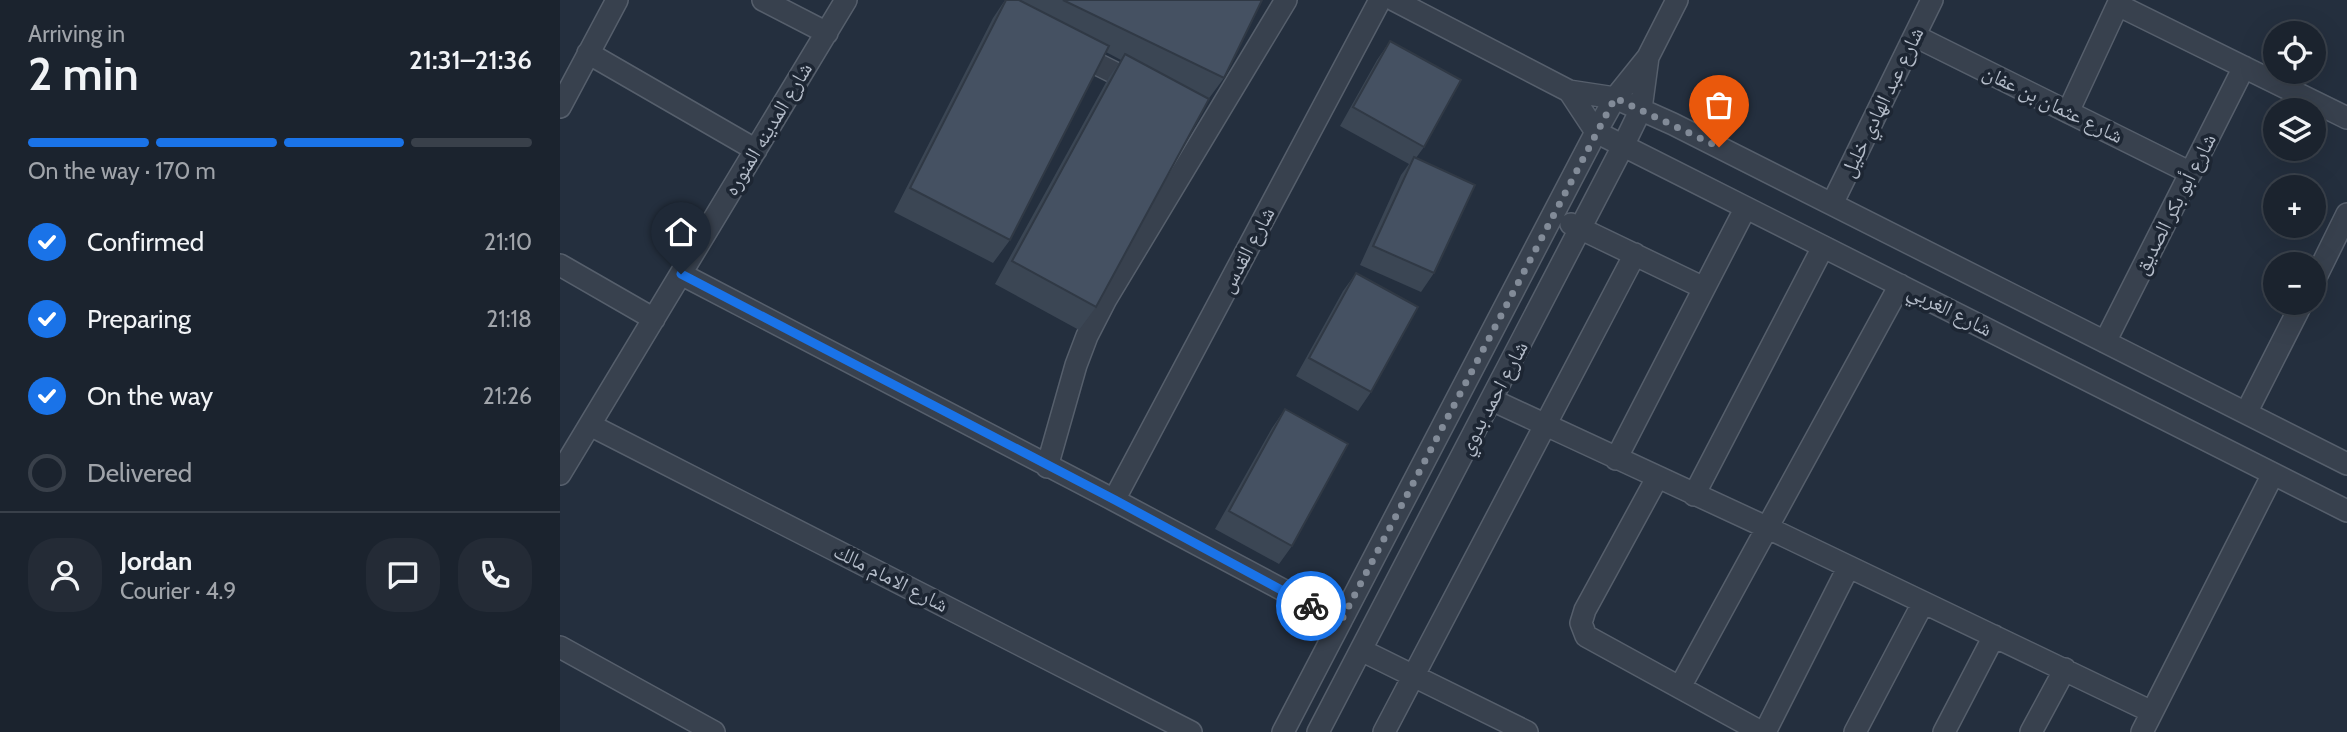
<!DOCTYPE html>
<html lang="en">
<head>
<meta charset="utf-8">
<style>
  :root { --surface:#1b232e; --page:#242b36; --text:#f1f3f6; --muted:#a0a4aa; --line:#39404a; --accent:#1a73e8 }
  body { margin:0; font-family:Cabin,"Noto Naskh Arabic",sans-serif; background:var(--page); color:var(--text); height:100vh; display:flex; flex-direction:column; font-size:26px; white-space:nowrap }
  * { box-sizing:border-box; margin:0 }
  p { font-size:23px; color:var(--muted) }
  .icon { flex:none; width:38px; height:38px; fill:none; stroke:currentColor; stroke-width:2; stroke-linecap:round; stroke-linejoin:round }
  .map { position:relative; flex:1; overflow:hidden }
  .drawer { display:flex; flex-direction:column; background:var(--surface); width:560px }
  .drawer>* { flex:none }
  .buttons { position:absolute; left:1703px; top:21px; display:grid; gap:14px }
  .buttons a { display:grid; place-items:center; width:63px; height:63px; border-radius:50%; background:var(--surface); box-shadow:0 7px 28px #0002,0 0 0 2px var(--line); font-size:35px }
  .pin { position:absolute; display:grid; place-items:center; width:60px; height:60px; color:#fff; margin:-72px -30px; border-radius:50% 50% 50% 0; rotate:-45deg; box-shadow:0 0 7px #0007 }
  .pin .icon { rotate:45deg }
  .courier { position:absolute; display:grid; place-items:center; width:70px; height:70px; margin:-35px; border:5px solid #1a73e8; border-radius:50%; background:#fff; color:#222; box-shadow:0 2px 9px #0007 }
  .overview em { font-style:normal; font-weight:600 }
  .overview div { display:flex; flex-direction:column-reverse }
  .overview { display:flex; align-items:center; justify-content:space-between; height:119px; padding:0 28px }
  h1 { font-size:46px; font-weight:600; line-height:52px }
  .bar { display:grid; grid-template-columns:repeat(4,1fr); gap:10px 7px; align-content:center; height:84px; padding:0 28px }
  .bar i { height:9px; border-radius:5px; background:var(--line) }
  .bar .active { background:var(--accent) }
  .bar p { grid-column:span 4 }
  .line { display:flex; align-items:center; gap:18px; padding:0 28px; border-top:2px solid var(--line) }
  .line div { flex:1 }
  .round { display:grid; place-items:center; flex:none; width:74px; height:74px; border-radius:28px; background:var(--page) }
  ol { padding:0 28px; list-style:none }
  li { display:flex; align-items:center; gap:21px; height:77px }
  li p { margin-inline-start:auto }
  li .icon { padding:7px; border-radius:50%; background:var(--accent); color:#fff; stroke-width:4 }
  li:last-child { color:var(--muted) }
  li i { width:38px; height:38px; border:4px solid var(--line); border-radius:50% }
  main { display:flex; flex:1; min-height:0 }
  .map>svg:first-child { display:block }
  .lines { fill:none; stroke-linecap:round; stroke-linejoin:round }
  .minor-casing { stroke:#565f6c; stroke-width:24 }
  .minor { stroke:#38414e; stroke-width:21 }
  .wall { fill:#3b4654 }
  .building { fill:#455162; stroke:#303945; stroke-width:2 }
  .done { stroke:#828b98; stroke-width:7; stroke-dasharray:0 12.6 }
  .route { stroke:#1a73e8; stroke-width:9 }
  .labels { text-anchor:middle; stroke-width:7; stroke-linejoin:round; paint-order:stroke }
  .street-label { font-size:21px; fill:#b4bcc9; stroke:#1d2633 }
</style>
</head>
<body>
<main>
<section class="drawer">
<div class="overview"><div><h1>2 min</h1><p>Arriving in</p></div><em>21:31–21:36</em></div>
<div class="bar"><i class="active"></i><i class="active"></i><i class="active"></i><i></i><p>On the way · 170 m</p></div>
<ol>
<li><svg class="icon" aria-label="check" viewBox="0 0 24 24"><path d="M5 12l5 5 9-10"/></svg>Confirmed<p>21:10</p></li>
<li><svg class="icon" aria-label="check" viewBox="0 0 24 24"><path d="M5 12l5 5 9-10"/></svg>Preparing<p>21:18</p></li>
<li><svg class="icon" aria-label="check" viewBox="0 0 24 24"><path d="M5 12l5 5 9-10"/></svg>On the way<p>21:26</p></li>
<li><i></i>Delivered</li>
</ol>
<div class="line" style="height:126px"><a class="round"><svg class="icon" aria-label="person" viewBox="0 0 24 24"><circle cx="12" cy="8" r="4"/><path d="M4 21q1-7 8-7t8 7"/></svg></a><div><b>Jordan</b><p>Courier · 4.9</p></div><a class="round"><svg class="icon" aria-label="chat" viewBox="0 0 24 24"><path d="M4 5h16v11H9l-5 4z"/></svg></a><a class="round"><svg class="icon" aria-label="phone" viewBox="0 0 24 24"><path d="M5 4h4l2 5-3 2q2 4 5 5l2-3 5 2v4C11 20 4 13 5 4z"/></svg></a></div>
</section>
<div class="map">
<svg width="1787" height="732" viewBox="0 0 1787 732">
  <rect width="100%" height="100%" fill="#242f3e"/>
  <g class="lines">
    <defs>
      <path id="minor" d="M203,0L267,33
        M834,0L1009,91L1055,98L1113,124L1787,464
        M1558,5L1787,118
        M1355,36L1631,173
        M28,53L196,150
        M515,53L577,84
        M1009,91L1036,132L1787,511
        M0,107L57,0
        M1508,112L1560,0
        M1272,204L1372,0
        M1011,224L1144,288
        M0,265L94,319
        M121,274L554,500L781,621
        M1754,281L1787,214
        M1545,342L1684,67
        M932,400L1206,527L1592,712
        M1686,413L1742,303
        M30,425L631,732
        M1056,459L1185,209
        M487,467L516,365L527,336L546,299L726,0
        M0,474L286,0
        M1097,478L1025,610L1021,623L1026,636L1201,732
        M1134,495L1263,247
        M554,500L820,0
        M0,647L154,732
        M801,650L967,732
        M1120,687L1340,285
        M723,732L1036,132L1055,98L1088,57L1117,0
        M758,732L1063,146L1081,109L1088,57
        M824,732L1075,254
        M1205,732L1288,568
        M1295,732L1363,603
        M1384,732L1434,636
        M1471,732L1505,669
        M1582,732L1713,474"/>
    </defs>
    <use href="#minor" class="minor-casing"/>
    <use href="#minor" class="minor"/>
  </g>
  <path class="wall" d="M445,0H702L664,78L647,101L536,307L519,330L435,284L549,77L561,60L546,52L450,240L433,263L334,212L433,18Z
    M830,41L864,147L856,158L874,273L861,292L800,265L841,175L849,164L780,126L817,60Z
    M796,273L811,392L798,411L736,376L783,291Z
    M725,409L732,546L719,564L655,529L712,428Z"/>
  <path class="building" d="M446,0H459L549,46L450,240L350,188Z
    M503,0H702L664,78Z
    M830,41L901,80L864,147L793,107Z
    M565,54L649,99L536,307L452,261Z
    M854,157L915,185L874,273L813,246Z
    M796,273L858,307L811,392L749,358Z
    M725,409L788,444L732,546L669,511Z"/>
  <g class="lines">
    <path class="done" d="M751,606L781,621L1055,98L1159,147"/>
    <path class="route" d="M121,274L555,500L751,606"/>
  </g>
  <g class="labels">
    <g class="street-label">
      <text transform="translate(1322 102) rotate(-64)" y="7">شارع عبد الهادي خليل</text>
      <text transform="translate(1493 104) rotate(26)" y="7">شارع عثمان بن عفان</text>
      <text transform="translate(208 129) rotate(-59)" y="7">شارع المدينه المنوره</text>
      <text transform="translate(1615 204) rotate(-63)" y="7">شارع أبو بكر الصديق</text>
      <text transform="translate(687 250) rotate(-62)" y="7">شارع القدس</text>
      <text transform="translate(1390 310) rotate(27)" y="7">شارع الغربي</text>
      <text transform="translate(933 398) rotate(-62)" y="7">شارع احمد بدوي</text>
      <text transform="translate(331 578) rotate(27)" y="7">شارع الامام مالك</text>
    </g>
  </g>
</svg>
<div class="buttons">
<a><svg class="icon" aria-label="locate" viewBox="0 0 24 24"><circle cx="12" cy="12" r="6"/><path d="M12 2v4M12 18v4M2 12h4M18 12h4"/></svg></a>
<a><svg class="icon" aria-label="layers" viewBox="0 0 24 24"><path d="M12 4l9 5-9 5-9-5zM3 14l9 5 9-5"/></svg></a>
<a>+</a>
<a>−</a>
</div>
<div class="pin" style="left:1159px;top:147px;background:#ea580c"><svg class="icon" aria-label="bag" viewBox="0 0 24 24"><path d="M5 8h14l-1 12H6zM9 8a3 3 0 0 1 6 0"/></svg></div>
<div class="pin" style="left:121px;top:274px;background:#1f2937"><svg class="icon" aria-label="home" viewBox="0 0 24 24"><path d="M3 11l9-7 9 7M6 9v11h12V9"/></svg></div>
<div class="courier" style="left:751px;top:606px"><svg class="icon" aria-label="bike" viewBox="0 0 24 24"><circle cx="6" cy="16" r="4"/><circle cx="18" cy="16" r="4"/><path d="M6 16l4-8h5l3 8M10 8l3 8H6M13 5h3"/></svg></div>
</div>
</main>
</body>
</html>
